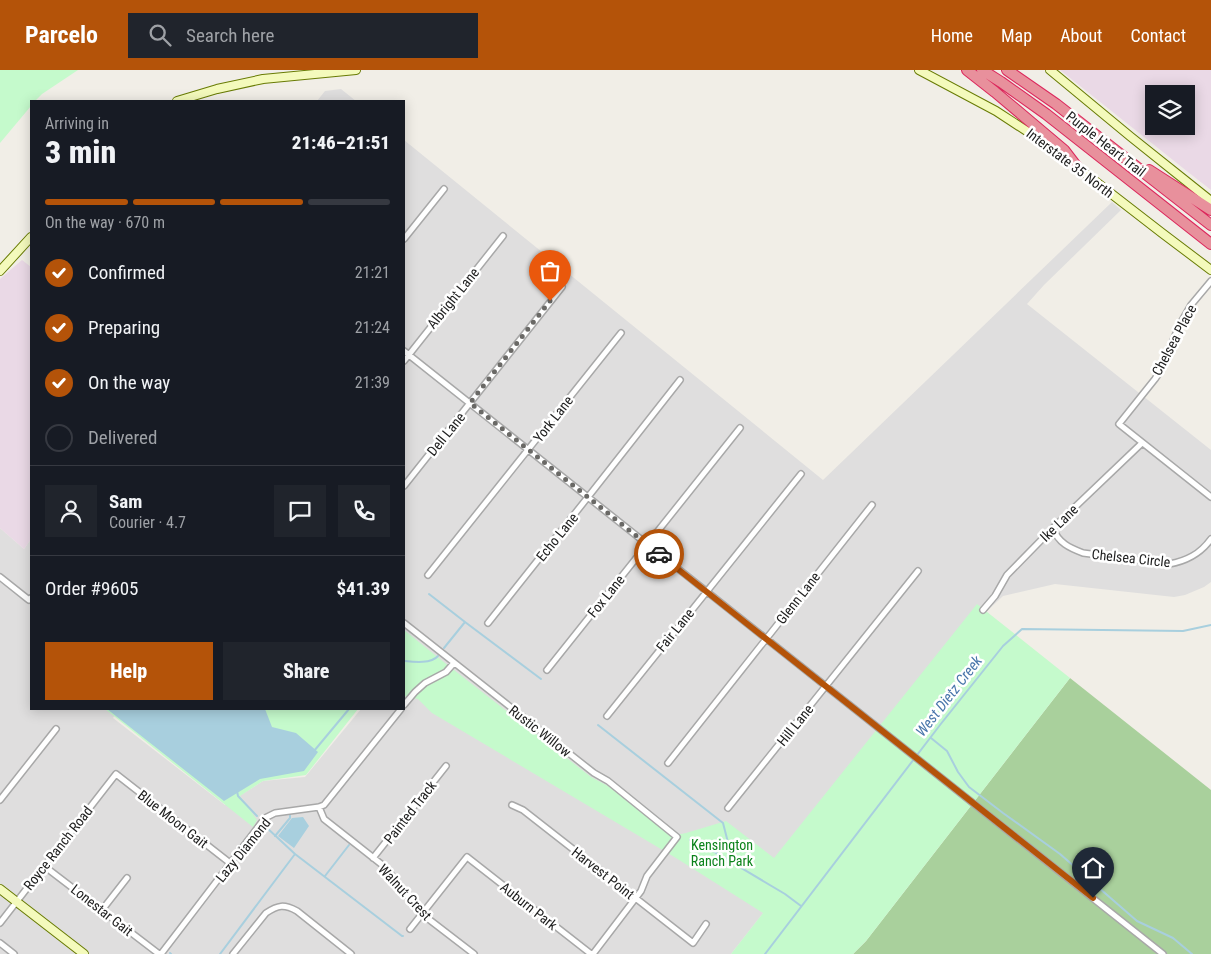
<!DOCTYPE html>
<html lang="en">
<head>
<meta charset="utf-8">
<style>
  :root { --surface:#171b24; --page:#20242c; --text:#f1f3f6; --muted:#9ea1a6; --line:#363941; --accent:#b45309 }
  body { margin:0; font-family:"Roboto Condensed",sans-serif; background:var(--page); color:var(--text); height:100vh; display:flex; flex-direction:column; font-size:19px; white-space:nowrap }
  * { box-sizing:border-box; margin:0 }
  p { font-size:16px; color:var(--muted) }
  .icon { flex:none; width:28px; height:28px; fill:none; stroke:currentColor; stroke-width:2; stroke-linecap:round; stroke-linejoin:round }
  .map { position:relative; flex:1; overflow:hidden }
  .sheet { position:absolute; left:30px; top:30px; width:375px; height:610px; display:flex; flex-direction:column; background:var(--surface); border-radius:0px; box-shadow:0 2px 12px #0003 }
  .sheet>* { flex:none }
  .buttons { position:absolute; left:1145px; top:15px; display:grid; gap:10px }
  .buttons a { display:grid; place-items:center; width:50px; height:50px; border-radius:0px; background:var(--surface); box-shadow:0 2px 12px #0003; font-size:25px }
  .pin { position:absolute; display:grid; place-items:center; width:42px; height:42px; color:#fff; margin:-51px -21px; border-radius:50% 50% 50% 0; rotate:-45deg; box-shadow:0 0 5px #0007 }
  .pin .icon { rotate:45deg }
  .courier { position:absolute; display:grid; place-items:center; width:50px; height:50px; margin:-25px; border:4px solid #b45309; border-radius:50%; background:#fff; color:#222; box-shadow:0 1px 6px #0007 }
  .headline em { font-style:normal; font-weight:800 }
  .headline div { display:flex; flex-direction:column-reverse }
  .headline { display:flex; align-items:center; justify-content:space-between; height:85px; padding:0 15px }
  h1 { font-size:32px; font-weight:800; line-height:38px }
  .bar { display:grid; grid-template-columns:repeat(4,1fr); gap:8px 5px; align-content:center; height:60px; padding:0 15px }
  .bar i { height:6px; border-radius:4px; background:var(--line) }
  .bar .on { background:var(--accent) }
  .bar p { grid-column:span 4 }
  .line { display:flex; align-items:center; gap:12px; padding:0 15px; border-top:1px solid var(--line) }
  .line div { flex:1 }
  .round { display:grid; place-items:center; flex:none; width:52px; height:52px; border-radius:0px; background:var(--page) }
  ol { padding:0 15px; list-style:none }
  li { display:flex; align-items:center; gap:15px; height:55px }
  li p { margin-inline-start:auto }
  li .icon { padding:5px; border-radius:50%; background:var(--accent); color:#fff; stroke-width:4 }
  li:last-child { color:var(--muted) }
  li i { width:28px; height:28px; border:2px solid var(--line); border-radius:50% }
  .action { display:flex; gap:10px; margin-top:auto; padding:10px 15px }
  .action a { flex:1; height:58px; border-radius:0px; background:var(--accent); color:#fff; font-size:20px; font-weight:800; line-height:58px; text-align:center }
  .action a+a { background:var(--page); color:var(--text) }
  header { display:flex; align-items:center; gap:30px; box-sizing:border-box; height:70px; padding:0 25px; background:var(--accent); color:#fff }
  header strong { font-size:24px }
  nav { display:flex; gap:28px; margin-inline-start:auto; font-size:18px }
  .search { width:350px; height:45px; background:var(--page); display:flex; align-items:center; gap:12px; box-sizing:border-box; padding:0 18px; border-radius:0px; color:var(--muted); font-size:19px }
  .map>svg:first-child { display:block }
  .residential { fill:#dfdede }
  .industrial { fill:#ead9e6; fill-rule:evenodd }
  .forest { fill:#a9d09c }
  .park { fill:#c5facc }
  .water { fill:#a8cfde }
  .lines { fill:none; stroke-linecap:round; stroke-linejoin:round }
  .stream { stroke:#a8cfde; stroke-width:2 }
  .street-casing { stroke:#a8a8a8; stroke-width:8 }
  .secondary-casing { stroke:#687b04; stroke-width:10 }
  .highway-casing { stroke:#dc275c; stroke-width:12 }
  .street { stroke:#fff; stroke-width:5 }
  .secondary { stroke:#f4fabc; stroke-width:8 }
  .highway { stroke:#e8909c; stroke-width:10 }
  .done { stroke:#6a6966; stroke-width:5; stroke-dasharray:0 9 }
  .route { stroke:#b45309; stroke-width:6 }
  .labels { text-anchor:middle; stroke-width:5; stroke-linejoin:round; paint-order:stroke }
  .street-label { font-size:14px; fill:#212121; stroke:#fff }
  .park-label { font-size:14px; fill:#0b821b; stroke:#fff }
  .water-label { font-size:15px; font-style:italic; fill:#4875aa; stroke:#fff }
</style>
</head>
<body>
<header>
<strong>Parcelo</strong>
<div class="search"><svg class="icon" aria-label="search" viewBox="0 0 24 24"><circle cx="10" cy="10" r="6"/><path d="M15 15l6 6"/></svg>Search here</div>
<nav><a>Home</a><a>Map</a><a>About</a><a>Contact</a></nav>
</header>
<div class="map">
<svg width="1211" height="884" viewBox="0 0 1211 884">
  <rect width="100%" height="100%" fill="#f1eee7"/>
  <path class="residential" d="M341,19L356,31H317L325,21Z
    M404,70L823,410L1112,132L1121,140L1044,215L1027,234L1211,380V512L1204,517L1185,525L1174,527L1055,514L1003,526L986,542L977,535L794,804L731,884H0V458L24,479L31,469V639H118L113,648L225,735L263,711L305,707L361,639H404Z"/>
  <path class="industrial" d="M1060,0H1211V120L1188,102ZM1154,24H1186V56H1154Z
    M22,190L31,197V469L24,479L0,458V209Z"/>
  <path class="forest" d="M1070,608L1211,720V884H853L866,871Z"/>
  <path class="park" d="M0,0H78L42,24L35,31H31V36L0,73Z
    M977,534L1070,608L866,871L853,884H731L763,843L676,788L432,643L418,629L404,626V560L445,593L591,707L608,716L671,766L686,763L726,751L774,788Z
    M105,639H358L306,705L263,711L240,726L257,750L253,757Z"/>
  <path class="water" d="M107,639H265L272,657L296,663L318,682L304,701L260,709L224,731Z
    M303,747L309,756L294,778L278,766L292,748Z"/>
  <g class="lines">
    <path class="stream" d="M429,524L465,552L541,609
      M444,578L465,552
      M404,591C414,592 431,594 438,586
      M598,655L723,753L732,788L731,792
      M931,668L947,681L958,702L969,717L1003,743L1060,784L1137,851L1173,868L1192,884
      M314,681L349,639
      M237,721L238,726L257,746
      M275,766L290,748V745
      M690,770L696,771L785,824L801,836
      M295,784L402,866H403
      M325,806L349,775
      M170,883L171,884
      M220,884L295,784L266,757
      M765,884L940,655L1003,576L1022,559L1183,561L1211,555"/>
    <defs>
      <path id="street" d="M404,169L444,119
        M1211,211L1191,235L1179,256L1161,300L1155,309L1119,354L1211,427
        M404,281L1163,884
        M404,291L503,166
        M404,416L562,217
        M1053,458C1058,473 1070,478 1083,483L1169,494C1187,491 1200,484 1211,469
        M428,505L621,263
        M0,507L29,530L31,528
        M983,540L995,526L1007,505L1053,458L1142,373
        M404,553L594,703L608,711L677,767L647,806L641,821L593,884
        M488,553L588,427L680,310
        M547,600L740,358
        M404,635L415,622L425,613L446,602L454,593
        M607,646L801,404
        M668,693L872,435
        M0,730L56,659
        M512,735L523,740L693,873L706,854
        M319,737L324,749L385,797L422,844L474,884
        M728,738L918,501
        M373,788L446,696
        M44,796L159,884
        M102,840L127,808
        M0,853L116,704L230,793
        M410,859L467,787L591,884
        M0,873L14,884
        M161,884L265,748L275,743L319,737L324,735L401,639
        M233,884L266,843C278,835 284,834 297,841L351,884"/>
      <path id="secondary" d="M919,0L996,41L1051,77L1162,163L1211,200
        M1050,0L1131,67L1211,131
        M177,31L217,19L263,9L356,0
        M0,201L31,167
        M0,819L84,884"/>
      <path id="highway" d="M967,0L995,22L1064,80L1077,97
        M982,0L1001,12L1046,44L1211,174
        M1007,0L1056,34L1211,155
        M1149,100L1211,140"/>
    </defs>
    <use href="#street" class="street-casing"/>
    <use href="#secondary" class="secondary-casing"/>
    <use href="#highway" class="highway-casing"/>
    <use href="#street" class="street"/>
    <use href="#secondary" class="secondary"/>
    <use href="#highway" class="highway"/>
  </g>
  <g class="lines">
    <path class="done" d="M550,231L470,333L659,484"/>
    <path class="route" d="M659,484L1093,828"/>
  </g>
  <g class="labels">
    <g class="street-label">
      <text transform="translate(1106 74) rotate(38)" y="5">Purple Heart Trail</text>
      <text transform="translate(1070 93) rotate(37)" y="5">Interstate 35 North</text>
      <text transform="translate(453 228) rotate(-51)" y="5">Albright Lane</text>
      <text transform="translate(1174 270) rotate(-62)" y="5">Chelsea Place</text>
      <text transform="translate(553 349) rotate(-52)" y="5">York Lane</text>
      <text transform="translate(446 364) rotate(-51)" y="5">Dell Lane</text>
      <text transform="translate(1059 453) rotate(-44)" y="5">Ike Lane</text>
      <text transform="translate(557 467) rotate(-51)" y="5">Echo Lane</text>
      <text transform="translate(1131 488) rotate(6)" y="5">Chelsea Circle</text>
      <text transform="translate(606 526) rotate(-51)" y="5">Fox Lane</text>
      <text transform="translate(798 528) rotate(-52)" y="5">Glenn Lane</text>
      <text transform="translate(675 560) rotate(-51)" y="5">Fair Lane</text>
      <text transform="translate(795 655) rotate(-51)" y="5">Hill Lane</text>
      <text transform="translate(540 661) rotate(38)" y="5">Rustic Willow</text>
      <text transform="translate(410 742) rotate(-52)" y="5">Painted Track</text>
      <text transform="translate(173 749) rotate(38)" y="5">Blue Moon Gait</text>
      <text transform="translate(58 778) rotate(-52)" y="5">Royce Ranch Road</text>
      <text transform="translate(243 780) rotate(-51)" y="5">Lazy Diamond</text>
      <text transform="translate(603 803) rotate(38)" y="5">Harvest Point</text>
      <text transform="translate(405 822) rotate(47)" y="5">Walnut Crest</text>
      <text transform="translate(529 836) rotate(38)" y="5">Auburn Park</text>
      <text transform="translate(102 840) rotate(38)" y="5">Lonestar Gait</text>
    </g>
    <g class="park-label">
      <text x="722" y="780">Kensington<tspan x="722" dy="16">Ranch Park</tspan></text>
    </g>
    <g class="water-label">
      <text transform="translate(949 626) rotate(-52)" y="5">West Dietz Creek</text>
    </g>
  </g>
</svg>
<div class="buttons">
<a><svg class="icon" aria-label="layers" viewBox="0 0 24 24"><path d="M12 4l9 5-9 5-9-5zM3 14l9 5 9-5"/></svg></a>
</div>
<div class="pin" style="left:550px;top:231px;background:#ea580c"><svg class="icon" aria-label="bag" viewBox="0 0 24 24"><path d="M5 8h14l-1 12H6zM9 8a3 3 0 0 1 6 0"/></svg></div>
<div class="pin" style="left:1093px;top:828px;background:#1f2937"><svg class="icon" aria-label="home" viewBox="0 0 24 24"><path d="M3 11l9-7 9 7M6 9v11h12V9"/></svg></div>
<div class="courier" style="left:659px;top:484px"><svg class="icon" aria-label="car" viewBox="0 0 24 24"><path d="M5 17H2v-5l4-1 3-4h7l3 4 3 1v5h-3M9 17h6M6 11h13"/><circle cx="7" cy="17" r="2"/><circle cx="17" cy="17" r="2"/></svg></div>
<section class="sheet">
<div class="headline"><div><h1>3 min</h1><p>Arriving in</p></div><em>21:46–21:51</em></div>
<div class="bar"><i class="on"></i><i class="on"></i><i class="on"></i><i></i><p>On the way · 670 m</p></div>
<ol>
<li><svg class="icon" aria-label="check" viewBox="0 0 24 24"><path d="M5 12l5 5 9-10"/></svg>Confirmed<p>21:21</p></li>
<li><svg class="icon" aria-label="check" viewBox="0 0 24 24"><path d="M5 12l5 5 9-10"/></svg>Preparing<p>21:24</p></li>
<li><svg class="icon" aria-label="check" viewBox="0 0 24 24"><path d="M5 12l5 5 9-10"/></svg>On the way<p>21:39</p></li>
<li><i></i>Delivered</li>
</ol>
<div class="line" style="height:90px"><a class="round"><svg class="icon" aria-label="person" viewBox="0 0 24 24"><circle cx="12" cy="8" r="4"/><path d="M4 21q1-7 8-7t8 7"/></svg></a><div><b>Sam</b><p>Courier · 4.7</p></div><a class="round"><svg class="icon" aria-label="chat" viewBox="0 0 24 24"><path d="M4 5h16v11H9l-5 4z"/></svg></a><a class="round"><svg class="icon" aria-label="phone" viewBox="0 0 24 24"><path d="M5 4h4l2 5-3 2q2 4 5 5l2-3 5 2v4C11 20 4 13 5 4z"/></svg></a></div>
<div class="line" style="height:65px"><div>Order #9605</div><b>$41.39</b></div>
<div class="action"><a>Help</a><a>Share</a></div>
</section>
</div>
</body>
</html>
